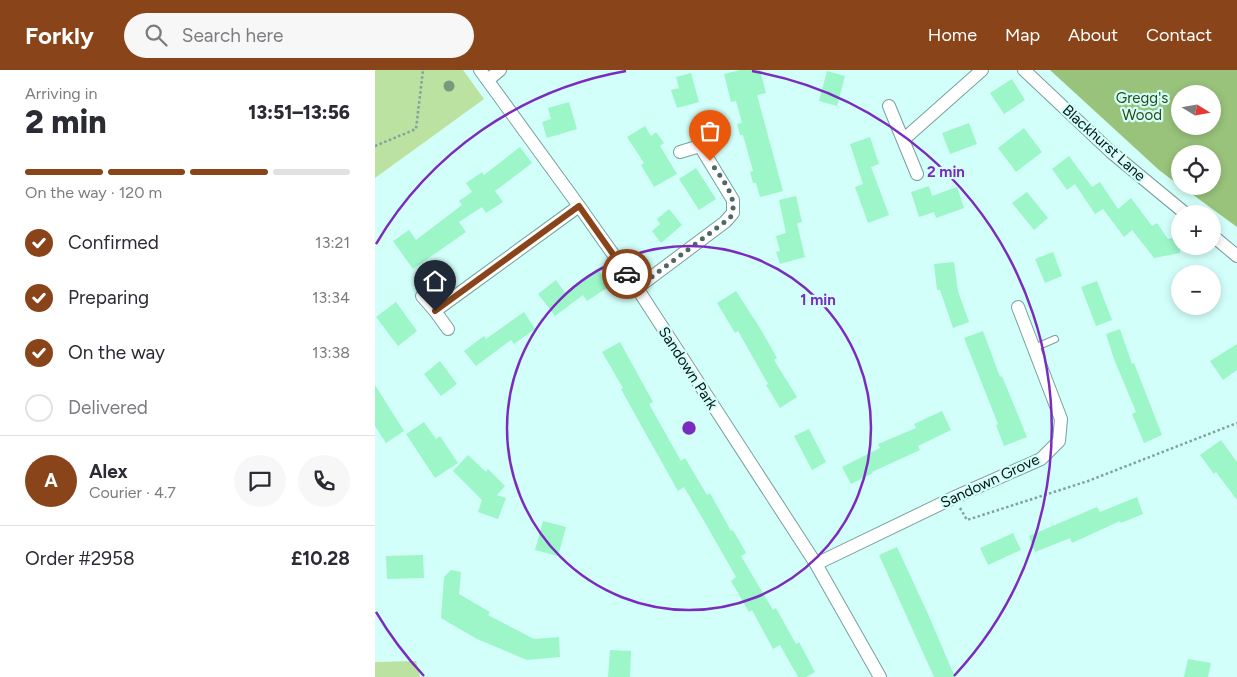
<!DOCTYPE html>
<html lang="en">
<head>
<meta charset="utf-8">
<style>
  :root { --surface:#fff; --page:#f7f7f7; --text:#2b2b33; --muted:#7c7c81; --line:#e1e1e2; --accent:#894519 }
  body { margin:0; font-family:Figtree,sans-serif; background:var(--page); color:var(--text); height:100vh; display:flex; flex-direction:column; font-size:19px; white-space:nowrap }
  * { box-sizing:border-box; margin:0 }
  p { font-size:16px; color:var(--muted) }
  .icon { flex:none; width:28px; height:28px; fill:none; stroke:currentColor; stroke-width:2; stroke-linecap:round; stroke-linejoin:round }
  .map { position:relative; flex:1; overflow:hidden }
  .drawer { display:flex; flex-direction:column; background:var(--surface); width:375px }
  .drawer>* { flex:none }
  .needle { width:32px; rotate:101deg }
  .fabs { position:absolute; left:796px; top:15px; display:grid; gap:10px }
  .fabs a { display:grid; place-items:center; width:50px; height:50px; border-radius:50%; background:var(--surface); box-shadow:0 2px 8px #0003; font-size:25px }
  .pin { position:absolute; display:grid; place-items:center; width:42px; height:42px; color:#fff; margin:-51px -21px; border-radius:50% 50% 50% 0; rotate:-45deg; box-shadow:0 0 5px #0007 }
  .pin .icon { rotate:45deg }
  .courier { position:absolute; display:grid; place-items:center; width:50px; height:50px; margin:-25px; border:4px solid #894519; border-radius:50%; background:#fff; color:#222; box-shadow:0 1px 6px #0007 }
  .head em { font-style:normal; font-weight:800 }
  .head div { display:flex; flex-direction:column-reverse }
  .head { display:flex; align-items:center; justify-content:space-between; height:85px; padding:0 25px }
  h1 { font-size:32px; font-weight:800; line-height:38px }
  .bar { display:grid; grid-template-columns:repeat(4,1fr); gap:8px 5px; align-content:center; height:60px; padding:0 25px }
  .bar i { height:6px; border-radius:4px; background:var(--line) }
  .bar .selected { background:var(--accent) }
  .bar p { grid-column:span 4 }
  .line { display:flex; align-items:center; gap:12px; padding:0 25px; border-top:1px solid var(--line) }
  .line div { flex:1 }
  .round { display:grid; place-items:center; flex:none; width:52px; height:52px; border-radius:26px; background:var(--page) }
  ol { padding:0 25px; list-style:none }
  li { display:flex; align-items:center; gap:15px; height:55px }
  li p { margin-inline-start:auto }
  li .icon { padding:5px; border-radius:50%; background:var(--accent); color:#fff; stroke-width:4 }
  li:last-child { color:var(--muted) }
  li i { width:28px; height:28px; border:2px solid var(--line); border-radius:50% }
  header { display:flex; align-items:center; gap:30px; box-sizing:border-box; height:70px; padding:0 25px; background:var(--accent); color:#fff }
  header strong { font-size:24px }
  nav { display:flex; gap:28px; margin-inline-start:auto; font-size:18px }
  .search { width:350px; height:45px; background:var(--page); display:flex; align-items:center; gap:12px; box-sizing:border-box; padding:0 18px; border-radius:28px; color:var(--muted); font-size:19px }
  main { display:flex; flex:1; min-height:0 }
  .map>svg:first-child { display:block }
  .green { fill:#bbe2a0 }
  .forest { fill:#99c37b; fill-rule:evenodd }
  .building { fill:#9cf6c8 }
  .lines { fill:none; stroke-linecap:round; stroke-linejoin:round }
  .lane-casing { stroke:#78a09c; stroke-width:8 }
  .street-casing { stroke:#78a09c; stroke-width:14 }
  .path { stroke:#80a19d; stroke-width:2.5; stroke-dasharray:2.5 2.5; stroke-linecap:butt }
  .lane { stroke:#fff; stroke-width:6 }
  .street { stroke:#fff; stroke-width:12 }
  .tree { fill:#779a7c }
  .done { stroke:#4e6865; stroke-width:5; stroke-dasharray:0 9 }
  .route { stroke:#894519; stroke-width:6 }
  .ring { fill:none; stroke:#7b2cbf; stroke-width:2.5 }
  .labels { text-anchor:middle; stroke-width:4.5; stroke-linejoin:round; paint-order:stroke }
  .park-label { font-size:15px; fill:#2c4815; stroke:#d3fffa }
  .street-label { font-size:15px; fill:#061615; stroke:#d3fffa }
  .centre { fill:#7b2cbf; stroke:#d3fffa; stroke-width:2.5 }
  .ring-label { font-size:15px; text-anchor:middle; font-weight:bold; fill:#7b2cbf; stroke:#d3fffa; stroke-width:4.5; stroke-linejoin:round; paint-order:stroke }
</style>
</head>
<body>
<header>
<strong>Forkly</strong>
<div class="search"><svg class="icon" aria-label="search" viewBox="0 0 24 24"><circle cx="10" cy="10" r="6"/><path d="M15 15l6 6"/></svg>Search here</div>
<nav><a>Home</a><a>Map</a><a>About</a><a>Contact</a></nav>
</header>
<main>
<section class="drawer">
<div class="head"><div><h1>2 min</h1><p>Arriving in</p></div><em>13:51–13:56</em></div>
<div class="bar"><i class="selected"></i><i class="selected"></i><i class="selected"></i><i></i><p>On the way · 120 m</p></div>
<ol>
<li><svg class="icon" aria-label="check" viewBox="0 0 24 24"><path d="M5 12l5 5 9-10"/></svg>Confirmed<p>13:21</p></li>
<li><svg class="icon" aria-label="check" viewBox="0 0 24 24"><path d="M5 12l5 5 9-10"/></svg>Preparing<p>13:34</p></li>
<li><svg class="icon" aria-label="check" viewBox="0 0 24 24"><path d="M5 12l5 5 9-10"/></svg>On the way<p>13:38</p></li>
<li><i></i>Delivered</li>
</ol>
<div class="line" style="height:90px"><b class="round" style="background:var(--accent);color:#fff">A</b><div><b>Alex</b><p>Courier · 4.7</p></div><a class="round"><svg class="icon" aria-label="chat" viewBox="0 0 24 24"><path d="M4 5h16v11H9l-5 4z"/></svg></a><a class="round"><svg class="icon" aria-label="phone" viewBox="0 0 24 24"><path d="M5 4h4l2 5-3 2q2 4 5 5l2-3 5 2v4C11 20 4 13 5 4z"/></svg></a></div>
<div class="line" style="height:65px"><div>Order #2958</div><b>£10.28</b></div>
</section>
<div class="map">
<svg width="862" height="607" viewBox="0 0 862 607">
  <rect width="100%" height="100%" fill="#d3fffa"/>
  <path class="green" d="M0,0H88L109,29L0,108Z
    M41,591L45,607H0V592Z"/>
  <path class="forest" d="M675,0H862V157L806,116H838V84H805V116L784,100ZM805,24H838V56H805Z"/>
  <path class="building" d="M366,0H385L391,23L382,25L408,121L385,127L381,113H378L375,102L378,101L368,65H365L362,54L367,53L361,31L356,32L349,4Z
    M452,1L470,6L462,36L444,31Z
    M316,3L324,32L302,38L296,20L304,18L301,7Z
    M637,9L650,30L629,44L615,23Z
    M194,32L202,59L172,68L167,52L176,49L173,38Z
    M594,53L602,74L575,84L567,63Z
    M270,56L276,66L281,62L289,73L285,76L302,104L279,117L266,95L269,93L252,67Z
    M649,58L667,82L641,102L623,78Z
    M495,67L504,94L496,97L514,145L493,153L480,117L488,114L475,74Z
    M145,77L157,93L120,121L128,132L111,143L107,137L84,152L91,162L38,199L18,171L34,160L41,170L87,135L84,131L97,122L91,113L107,102L109,105Z
    M694,86L717,117L725,112L743,139L756,128L777,156L782,153L793,169L805,166V183L779,188L757,160L749,167L728,139L720,144L700,114L692,120L677,99Z
    M321,98L341,129L324,140L304,109Z
    M554,116L557,126L582,117L589,138L561,148L559,142L544,147L536,122Z
    M652,122L673,148L659,160L637,133Z
    M421,126L427,152L422,153L430,187L405,194L401,182L405,181L401,166L411,163L404,130Z
    M294,139L307,155L286,173L277,161L285,154L282,149Z
    M678,182L687,206L670,213L660,189Z
    M579,192L583,221L594,252L578,258L565,220H562L559,194Z
    M224,201L235,216L212,231L208,225L180,246L163,224L181,210L190,223Z
    M722,211L737,250L721,256L706,217Z
    M361,221L385,258L402,288L399,290L422,327L405,338L391,315L393,314L363,261L360,263L342,233Z
    M21,232L42,261L23,276L1,247Z
    M149,242L160,259L139,274L136,270L101,296L89,281L109,266L111,269Z
    M745,259L757,294L759,293L787,365L769,373L757,344L761,342L739,289L731,264Z
    M608,261L625,307L627,306L652,367L629,376L621,355L623,354L589,268Z
    M245,272L278,332L274,334L306,391L310,388L332,425L335,423L356,461L358,460L371,483L366,486L398,540L401,538L421,574L424,572L440,602L431,607H423L405,575L398,579L377,540L374,542L356,511L361,507L332,456L309,417L303,421L267,357L246,319L248,318L227,282Z
    M862,274V300L848,310L835,291Z
    M65,291L82,314L66,326L49,304Z
    M0,315L29,361L11,373L0,356Z
    M567,341L576,360L543,376L545,380L497,402L498,403L476,414L467,397L505,378L503,374L541,358L539,354Z
    M49,352L61,369L65,366L83,393L60,408L31,364Z
    M434,359L451,392L437,400L419,366Z
    M846,370L862,392V430L841,402L839,404L825,385Z
    M93,385L111,402L113,399L130,416L122,425L131,428L123,449L103,442L107,430L78,401Z
    M762,427L768,444L746,453L745,451L697,473L695,468L660,482L654,466L722,437L725,442Z
    M168,451L191,457L183,486L160,480Z
    M638,463L646,480L613,495L605,478Z
    M522,477L553,544L580,607H559L504,485Z
    M48,485L49,508L12,509L11,486Z
    M76,500L86,502L84,524L115,542L113,545L159,569L184,567L185,587L152,590L102,569L66,548L69,507Z
    M235,580L256,581L255,607H233Z
    M813,589L836,593L833,607H809Z"/>
  <g class="lines">
    <defs>
      <path id="lane" d="M659,278L680,269"/>
      <path id="street" d="M105,0L204,136L262,218L441,494L505,607
        M649,0L736,82L811,144
        M113,10L125,0
        M514,36L542,104
        M528,70L607,0
        M325,76L338,60
        M838,166L862,186
        M262,218L350,152L358,143V130L325,76L305,82
        M47,226L60,241
        M73,259L60,241L204,136
        M441,494L580,427L666,389L684,371L686,349L643,237"/>
    </defs>
    <use href="#lane" class="lane-casing"/>
    <use href="#street" class="street-casing"/>
    <path class="path" d="M0,76L41,59L48,0
      M585,438L592,450L713,411L862,353"/>
    <use href="#lane" class="lane"/>
    <use href="#street" class="street"/>
  </g>
  <circle class="tree" cx="74" cy="16" r="5.5"/>
  <g class="lines">
    <path class="done" d="M252,204L262,218L355,148C366,129 345,107 335,91"/>
    <path class="route" d="M60,241L204,136L252,204"/>
  </g>
  <g class="ring">
    <circle cx="314" cy="358" r="182"/>
    <path d="M49 606A363 363 0 0 1 1 542M1 174A363 363 0 0 1 251 1M377 1A363 363 0 0 1 579 606"/>
  </g>
  <g class="labels">
    <g class="park-label">
      <text x="767" y="33">Gregg's<tspan x="767" dy="17">Wood</tspan></text>
    </g>
    <g class="street-label">
      <text transform="translate(729 73) rotate(42)" y="5">Blackhurst Lane</text>
      <text transform="translate(313 298) rotate(57)" y="5">Sandown Park</text>
      <text transform="translate(615 411) rotate(-25)" y="5">Sandown Grove</text>
    </g>
  </g>
  <circle cx="314" cy="358" r="8" class="centre"/>
  <g class="ring-label">
    <text x="571" y="107">2 min</text>
    <text x="443" y="235">1 min</text>
  </g>
</svg>
<div class="fabs">
<a><svg class="needle" viewBox="-14 -14 28 28"><path d="M0-13l5 13h-10z" fill="#e53935"/><path d="M0 13l5-13h-10z" fill="#7c7c81"/></svg></a>
<a><svg class="icon" aria-label="locate" viewBox="0 0 24 24"><circle cx="12" cy="12" r="6"/><path d="M12 2v4M12 18v4M2 12h4M18 12h4"/></svg></a>
<a>+</a>
<a>−</a>
</div>
<div class="pin" style="left:335px;top:91px;background:#ea580c"><svg class="icon" aria-label="bag" viewBox="0 0 24 24"><path d="M5 8h14l-1 12H6zM9 8a3 3 0 0 1 6 0"/></svg></div>
<div class="pin" style="left:60px;top:241px;background:#1f2937"><svg class="icon" aria-label="home" viewBox="0 0 24 24"><path d="M3 11l9-7 9 7M6 9v11h12V9"/></svg></div>
<div class="courier" style="left:252px;top:204px"><svg class="icon" aria-label="car" viewBox="0 0 24 24"><path d="M5 17H2v-5l4-1 3-4h7l3 4 3 1v5h-3M9 17h6M6 11h13"/><circle cx="7" cy="17" r="2"/><circle cx="17" cy="17" r="2"/></svg></div>
</div>
</main>
</body>
</html>
